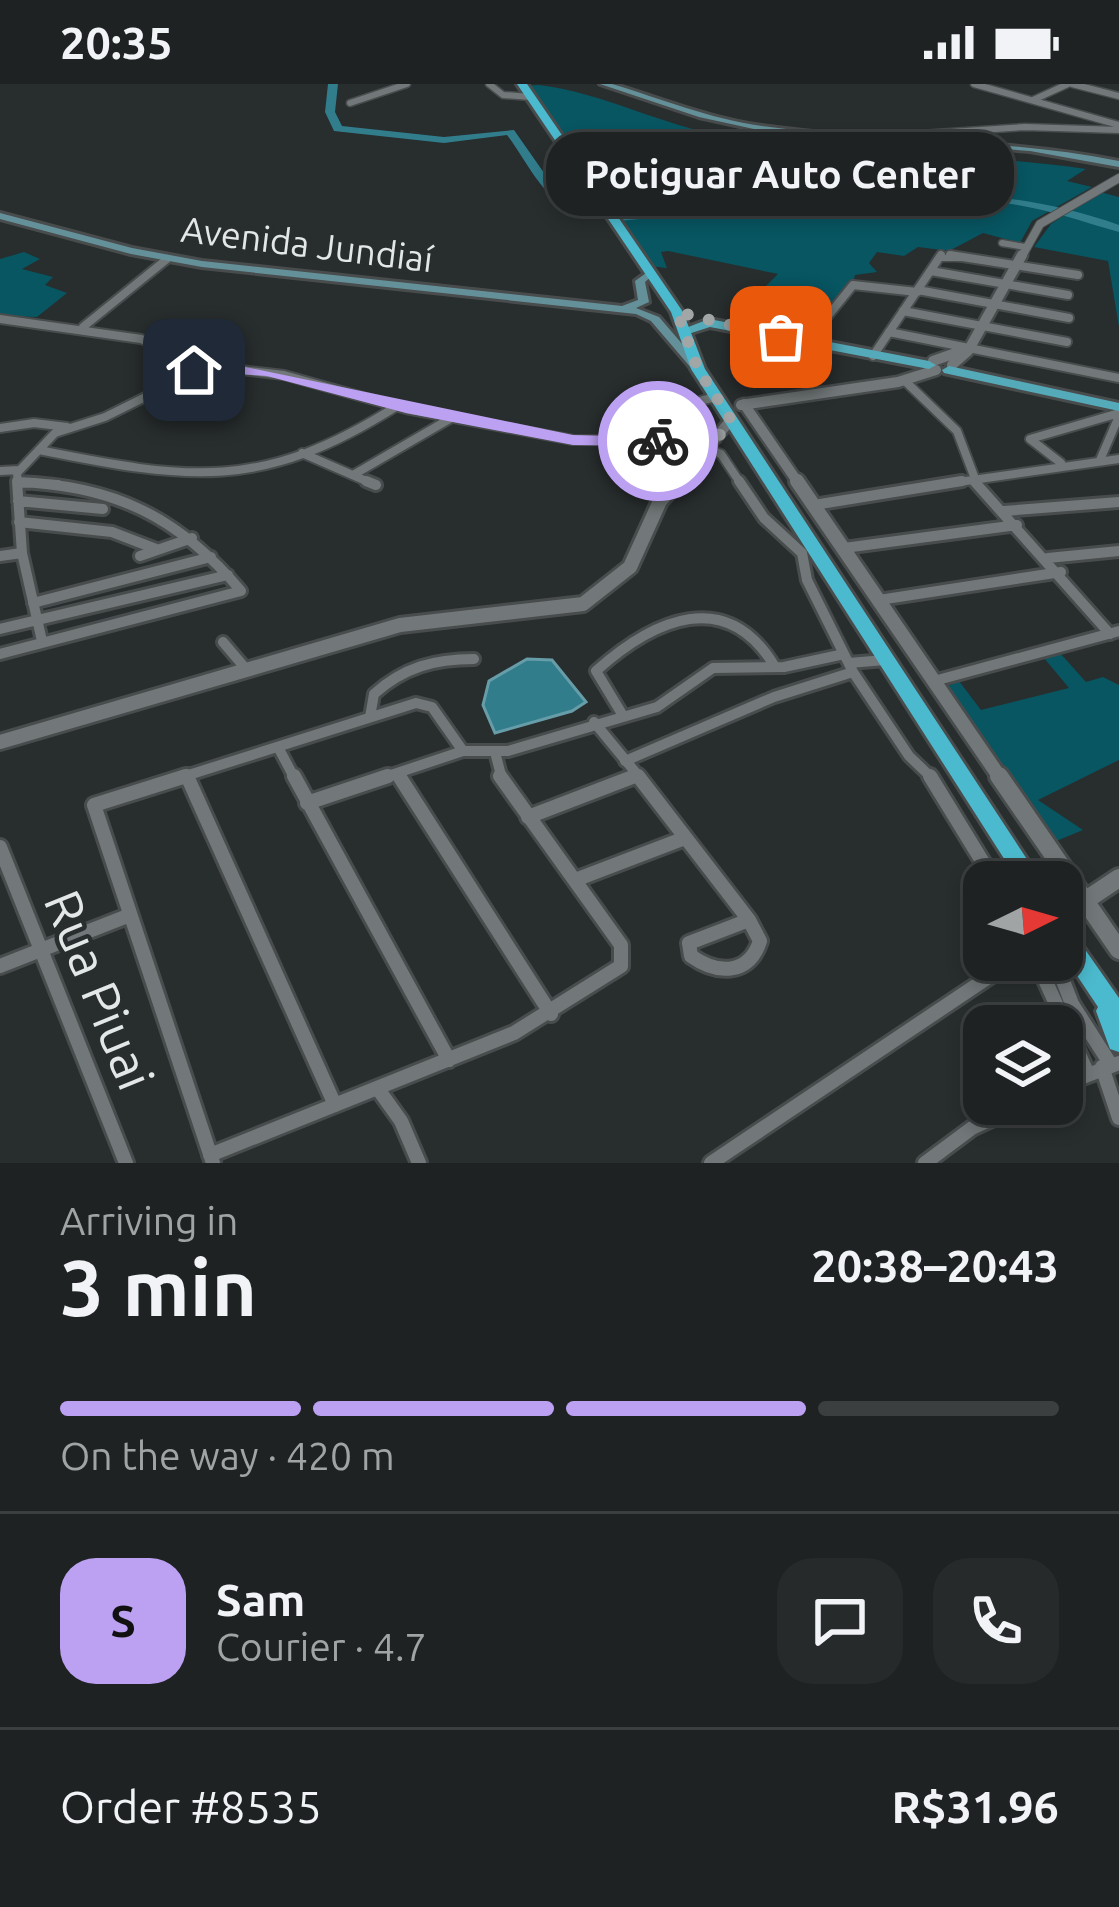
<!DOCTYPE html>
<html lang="en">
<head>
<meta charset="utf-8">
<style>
  :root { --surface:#1e2222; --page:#262a2a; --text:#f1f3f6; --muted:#a1a4a5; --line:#3c3f40; --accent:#bca0f2 }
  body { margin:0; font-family:Ubuntu,sans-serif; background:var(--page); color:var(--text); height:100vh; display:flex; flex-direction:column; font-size:45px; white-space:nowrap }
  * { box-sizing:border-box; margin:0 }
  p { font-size:39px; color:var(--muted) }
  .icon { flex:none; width:66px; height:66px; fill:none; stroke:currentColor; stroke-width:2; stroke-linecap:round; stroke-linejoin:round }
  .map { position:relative; height:1079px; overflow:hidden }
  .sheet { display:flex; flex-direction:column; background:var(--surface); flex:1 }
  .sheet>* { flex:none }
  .needle { width:78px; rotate:85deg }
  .controls { position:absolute; left:963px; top:777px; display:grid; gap:24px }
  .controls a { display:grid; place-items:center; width:120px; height:120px; border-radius:24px; background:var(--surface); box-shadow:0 6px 18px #0003,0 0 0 3px var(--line); font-size:60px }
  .pin { position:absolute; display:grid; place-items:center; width:102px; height:102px; color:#fff; margin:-51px; border-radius:24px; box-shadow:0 6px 18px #0006 }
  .courier { position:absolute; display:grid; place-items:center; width:120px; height:120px; margin:-60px; border:9px solid #bca0f2; border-radius:50%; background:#fff; color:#222; box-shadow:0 3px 15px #0007 }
  .bubble { position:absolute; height:84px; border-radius:36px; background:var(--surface); box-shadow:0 6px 18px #0003,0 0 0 3px var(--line); font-size:39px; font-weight:700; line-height:84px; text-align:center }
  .headline em { font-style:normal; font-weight:700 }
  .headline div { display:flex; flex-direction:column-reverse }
  .headline { display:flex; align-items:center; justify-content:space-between; height:204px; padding:0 60px }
  h1 { font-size:78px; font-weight:700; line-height:90px }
  .bar { display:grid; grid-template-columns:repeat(4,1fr); gap:18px 12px; align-content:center; height:144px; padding:0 60px }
  .bar i { height:15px; border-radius:9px; background:var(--line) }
  .bar .active { background:var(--accent) }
  .bar p { grid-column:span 4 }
  .line { display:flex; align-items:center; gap:30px; padding:0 60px; border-top:3px solid var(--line) }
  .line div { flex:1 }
  .round { display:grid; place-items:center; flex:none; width:126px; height:126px; border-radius:36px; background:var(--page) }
  .status { display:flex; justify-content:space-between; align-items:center; height:84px; padding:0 60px; background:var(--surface); direction:ltr }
  .status svg { height:33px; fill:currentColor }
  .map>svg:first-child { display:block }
  .green { fill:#075662 }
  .water { fill:#317d8c; stroke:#679da8; stroke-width:3 }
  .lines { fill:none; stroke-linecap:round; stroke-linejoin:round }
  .river { fill:#317d8c; fill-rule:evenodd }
  .minor-far3-casing { stroke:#484c4d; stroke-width:9 }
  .minor-far2-casing { stroke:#484c4d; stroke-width:12 }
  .minor-far1-casing { stroke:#484c4d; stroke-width:16 }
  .minor-casing { stroke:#484c4d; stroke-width:20 }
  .tertiary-far3-casing { stroke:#484c4d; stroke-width:10 }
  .tertiary-far2-casing { stroke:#484c4d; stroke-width:15 }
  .tertiary-far1-casing { stroke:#484c4d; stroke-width:20 }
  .tertiary-casing { stroke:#484c4d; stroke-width:24 }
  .secondary-casing { stroke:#484c4d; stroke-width:6 }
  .primary-casing { stroke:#484c4d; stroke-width:6 }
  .trunk-casing { stroke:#484c4d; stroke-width:6 }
  .minor-far3 { stroke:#727879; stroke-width:6 }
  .minor-far2 { stroke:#727879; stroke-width:8 }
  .minor-far1 { stroke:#727879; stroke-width:10 }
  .minor { stroke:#727879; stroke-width:14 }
  .tertiary-far3 { stroke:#727879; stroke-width:8 }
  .tertiary-far2 { stroke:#727879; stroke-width:10 }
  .tertiary-far1 { stroke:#727879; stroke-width:14 }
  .tertiary { stroke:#727879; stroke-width:18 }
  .secondary { fill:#649199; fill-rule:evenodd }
  .primary { fill:#55aab9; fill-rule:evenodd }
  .trunk { fill:#4cbace; fill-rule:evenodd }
  .wall { fill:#484d4e }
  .shaded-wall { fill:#34393a }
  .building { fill:#595d5e; stroke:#6e7374; stroke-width:3 }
  .route { fill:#bca0f2 }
  .done { stroke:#a2a6a7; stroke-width:12; stroke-dasharray:0 21.6 }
  .labels { text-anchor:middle; stroke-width:9; stroke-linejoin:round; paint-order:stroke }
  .far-street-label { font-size:36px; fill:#e4e7e8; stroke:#282d2e }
  .near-street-label { font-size:51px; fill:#e4e7e8; stroke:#282d2e }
</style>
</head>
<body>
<div class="status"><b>20:35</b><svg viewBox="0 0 49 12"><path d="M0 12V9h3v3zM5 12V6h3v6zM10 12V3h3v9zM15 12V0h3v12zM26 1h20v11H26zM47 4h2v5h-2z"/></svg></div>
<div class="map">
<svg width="1119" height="1079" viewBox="0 0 1119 1079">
  <rect width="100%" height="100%" fill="#282d2e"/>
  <path class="green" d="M539,1C605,9 661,42 726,52C845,72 967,68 1086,85L1067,97L1092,103L1032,137L1020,159L983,149L949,167L918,163L904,172L877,168L869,179L877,188L855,191L852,203L822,238L780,229L789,219L771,225L750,218L778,190L668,167L661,168L667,184L639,181L520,2Z
    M1100,108L1119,113V243L1108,177L1034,163L1051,140Z
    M24,168L40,175L22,185L53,193L45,201L67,209L37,233L0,232V175Z
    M1060,569L1086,598L1103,593L1119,601V676L1038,716L1083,746L1054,758L946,603L959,597L981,626L1069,604L1044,574Z"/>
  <path class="water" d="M527,575L552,576L586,618L572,627L495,649L483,621L489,597Z"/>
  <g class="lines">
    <path class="river" d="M328,0H338L335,28L342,42L444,53L514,46L556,106L567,116L594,131L584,133C545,120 530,82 507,51L444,59L334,47L325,28Z
      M874,108C965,108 1032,111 1119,141V148C1080,137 1044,124 1004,119C876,104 746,125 619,137L613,134L619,131Z"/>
    <defs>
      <path id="minor-far3" d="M489,0L503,11L531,13
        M974,0L1119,41
        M1072,0L1119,12
        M1033,16L1068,0
        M350,19L407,0
        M876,53L1025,43L1119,46
        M1002,159L1025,163
        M939,174H969"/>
      <path id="minor-far2" d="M950,171L1078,191
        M931,187L1068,211
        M918,206L1069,234
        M903,227L1067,258
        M0,235L141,255L208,282
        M83,243L167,175
        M889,248L1119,294
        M806,259L853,201L917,208
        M873,272L941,171
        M905,297L957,347L977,400
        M716,313L696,318L717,355
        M0,344L34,339L67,343
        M709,365L721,370L741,400
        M39,366C189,396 261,408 397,322
        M302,369L373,400
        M1100,376L1119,332
        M1061,379L1030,355L1119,329
        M0,387L19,386
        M353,391L453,333
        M17,398L58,400
        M18,400L17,389L55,349L105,333L208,282L284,291L406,325L573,356L715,357
        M945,400L1119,375"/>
      <path id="minor-far1" d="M17,397L22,469L42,557
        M366,397L376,401
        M739,397L764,434L802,469L807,496L853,588L909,672L933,695
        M974,397L1110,550
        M18,417L103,425
        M814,421L962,397
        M1004,427L1119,418
        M19,438L112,448L156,465
        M844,464L1017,441
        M0,472L22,469
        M140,472L192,454
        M1048,474L1119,467
        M879,516L1061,488
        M33,519L211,473
        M0,545L228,491
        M223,558L246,585
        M0,570L241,507C179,433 113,401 17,398
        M849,579L885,576
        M934,597L1119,547
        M622,630L596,587C654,535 727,502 775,583
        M370,633L374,610C404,583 435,575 474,575
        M594,638L641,695
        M278,663L295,695
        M495,668L502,695
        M625,677L774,613L853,588
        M398,690L401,695
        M176,695L416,619L432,623L463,667
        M379,695L463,667H508L657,623L713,584L784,583L844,570
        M628,695L635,692"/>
      <path id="minor" d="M186,692L94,721L213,1079
        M187,692L335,1021
        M294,692L449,976
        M399,692L551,930
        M638,692L749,836
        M930,692L995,798
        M307,719L388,692
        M528,733L635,692
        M0,763L126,1079
        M575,796L685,754
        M749,836L760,857C749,891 718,891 691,872L689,859Z
        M1036,876L1087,988
        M1055,876L1072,920L1111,981
        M0,882L130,831
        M1102,983L1119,1034
        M1062,1001L1119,979
        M378,1005L401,1037L419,1079
        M210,1071L514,949L621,882V861L500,692
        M711,1079L1014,876
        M925,1079L972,1044L1023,1020"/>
      <path id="tertiary-far3" d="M1021,174L1040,140L1119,94"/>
      <path id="tertiary-far2" d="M933,277L964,266
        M952,281L968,267L1022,171
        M744,320L799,400
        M741,321L898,298L936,286
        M675,400L731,336"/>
      <path id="tertiary-far1" d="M797,397L1001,695
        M0,658L400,541L583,520L630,483L660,417L678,397"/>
      <path id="tertiary" d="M999,692L1119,866
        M1083,818L1119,794"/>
      <path id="secondary" d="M600,0H612C662,15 710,35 762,42C882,59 999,53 1119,77V83L1030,67L763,47L699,33Z
        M0,129L132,164L202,177L622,222L638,216L635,197L649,187L654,190L645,198L649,218L636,224L659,233L702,283L700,285H692L651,237L636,230L202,183L131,170L0,135Z"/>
      <path id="primary" d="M709,235L929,277L936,281L929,285L710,243L685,251L678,247Z
        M949,282L1119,319V327L944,289L942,286Z"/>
      <path id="trunk" d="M517,0H527L683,228L705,285L1042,798H1019L691,285L671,228Z
        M1062,841L1070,844L1119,914V968L1110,965L1096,927L1098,923L1062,869Z"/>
    </defs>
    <use href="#minor-far3" class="minor-far3-casing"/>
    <use href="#minor-far2" class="minor-far2-casing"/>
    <use href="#minor-far1" class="minor-far1-casing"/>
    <use href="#minor" class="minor-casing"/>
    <use href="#tertiary-far3" class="tertiary-far3-casing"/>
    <use href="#tertiary-far2" class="tertiary-far2-casing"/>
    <use href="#tertiary-far1" class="tertiary-far1-casing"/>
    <use href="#tertiary" class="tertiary-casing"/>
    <use href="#secondary" class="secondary-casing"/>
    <use href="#primary" class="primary-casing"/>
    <use href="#trunk" class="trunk-casing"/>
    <use href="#minor-far3" class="minor-far3"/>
    <use href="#minor-far2" class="minor-far2"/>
    <use href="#minor-far1" class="minor-far1"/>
    <use href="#minor" class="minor"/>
    <use href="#tertiary-far3" class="tertiary-far3"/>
    <use href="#tertiary-far2" class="tertiary-far2"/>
    <use href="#tertiary-far1" class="tertiary-far1"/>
    <use href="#tertiary" class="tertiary"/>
    <use href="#secondary" class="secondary"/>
    <use href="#primary" class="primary"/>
    <use href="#trunk" class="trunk"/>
  </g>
  <path class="wall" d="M813,230L812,237L802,248L766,241V234Z"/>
  <path class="shaded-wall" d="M813,230L812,237L802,248L803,241Z"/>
  <path class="building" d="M778,222L813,230L803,241L766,234Z"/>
  <path class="route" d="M221,278L573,351L658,353L666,357L658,362L573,361L406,329L267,292L186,286Z"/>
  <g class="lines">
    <path class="done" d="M658,357H715L731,336L698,285L677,228L781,253"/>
  </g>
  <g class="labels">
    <g class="far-street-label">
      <text transform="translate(307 160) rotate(7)" y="13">Avenida Jundiaí</text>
    </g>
    <g class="near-street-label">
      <text transform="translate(99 906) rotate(68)" y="18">Rua Piuai</text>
    </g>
  </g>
</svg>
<div class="controls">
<a><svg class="needle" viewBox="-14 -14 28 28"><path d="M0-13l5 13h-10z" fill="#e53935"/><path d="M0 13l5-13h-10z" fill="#a1a4a5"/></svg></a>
<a><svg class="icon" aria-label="layers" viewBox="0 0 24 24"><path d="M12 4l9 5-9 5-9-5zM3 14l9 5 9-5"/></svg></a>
</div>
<div class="pin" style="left:781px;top:253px;background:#ea580c"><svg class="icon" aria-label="bag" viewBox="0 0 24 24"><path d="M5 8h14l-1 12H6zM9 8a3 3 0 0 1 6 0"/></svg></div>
<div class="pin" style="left:194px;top:286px;background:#1f2937"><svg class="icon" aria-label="home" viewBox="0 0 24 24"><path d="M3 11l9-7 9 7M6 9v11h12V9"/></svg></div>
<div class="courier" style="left:658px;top:357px"><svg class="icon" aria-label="bike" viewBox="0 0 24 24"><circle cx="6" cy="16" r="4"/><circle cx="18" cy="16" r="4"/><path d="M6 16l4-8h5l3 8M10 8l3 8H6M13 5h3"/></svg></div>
<div class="bubble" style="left:546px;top:48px;width:468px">Potiguar Auto Center</div>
</div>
<section class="sheet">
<div class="headline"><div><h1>3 min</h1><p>Arriving in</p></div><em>20:38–20:43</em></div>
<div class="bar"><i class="active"></i><i class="active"></i><i class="active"></i><i></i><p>On the way · 420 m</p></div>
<div class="line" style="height:216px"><b class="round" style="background:var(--accent);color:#111">S</b><div><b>Sam</b><p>Courier · 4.7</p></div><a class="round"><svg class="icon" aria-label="chat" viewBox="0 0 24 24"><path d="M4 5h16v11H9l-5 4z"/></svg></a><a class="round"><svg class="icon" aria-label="phone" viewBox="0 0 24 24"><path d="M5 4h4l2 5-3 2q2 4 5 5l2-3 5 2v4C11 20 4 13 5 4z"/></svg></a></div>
<div class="line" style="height:156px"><div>Order #8535</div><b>R$31.96</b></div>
</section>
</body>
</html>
